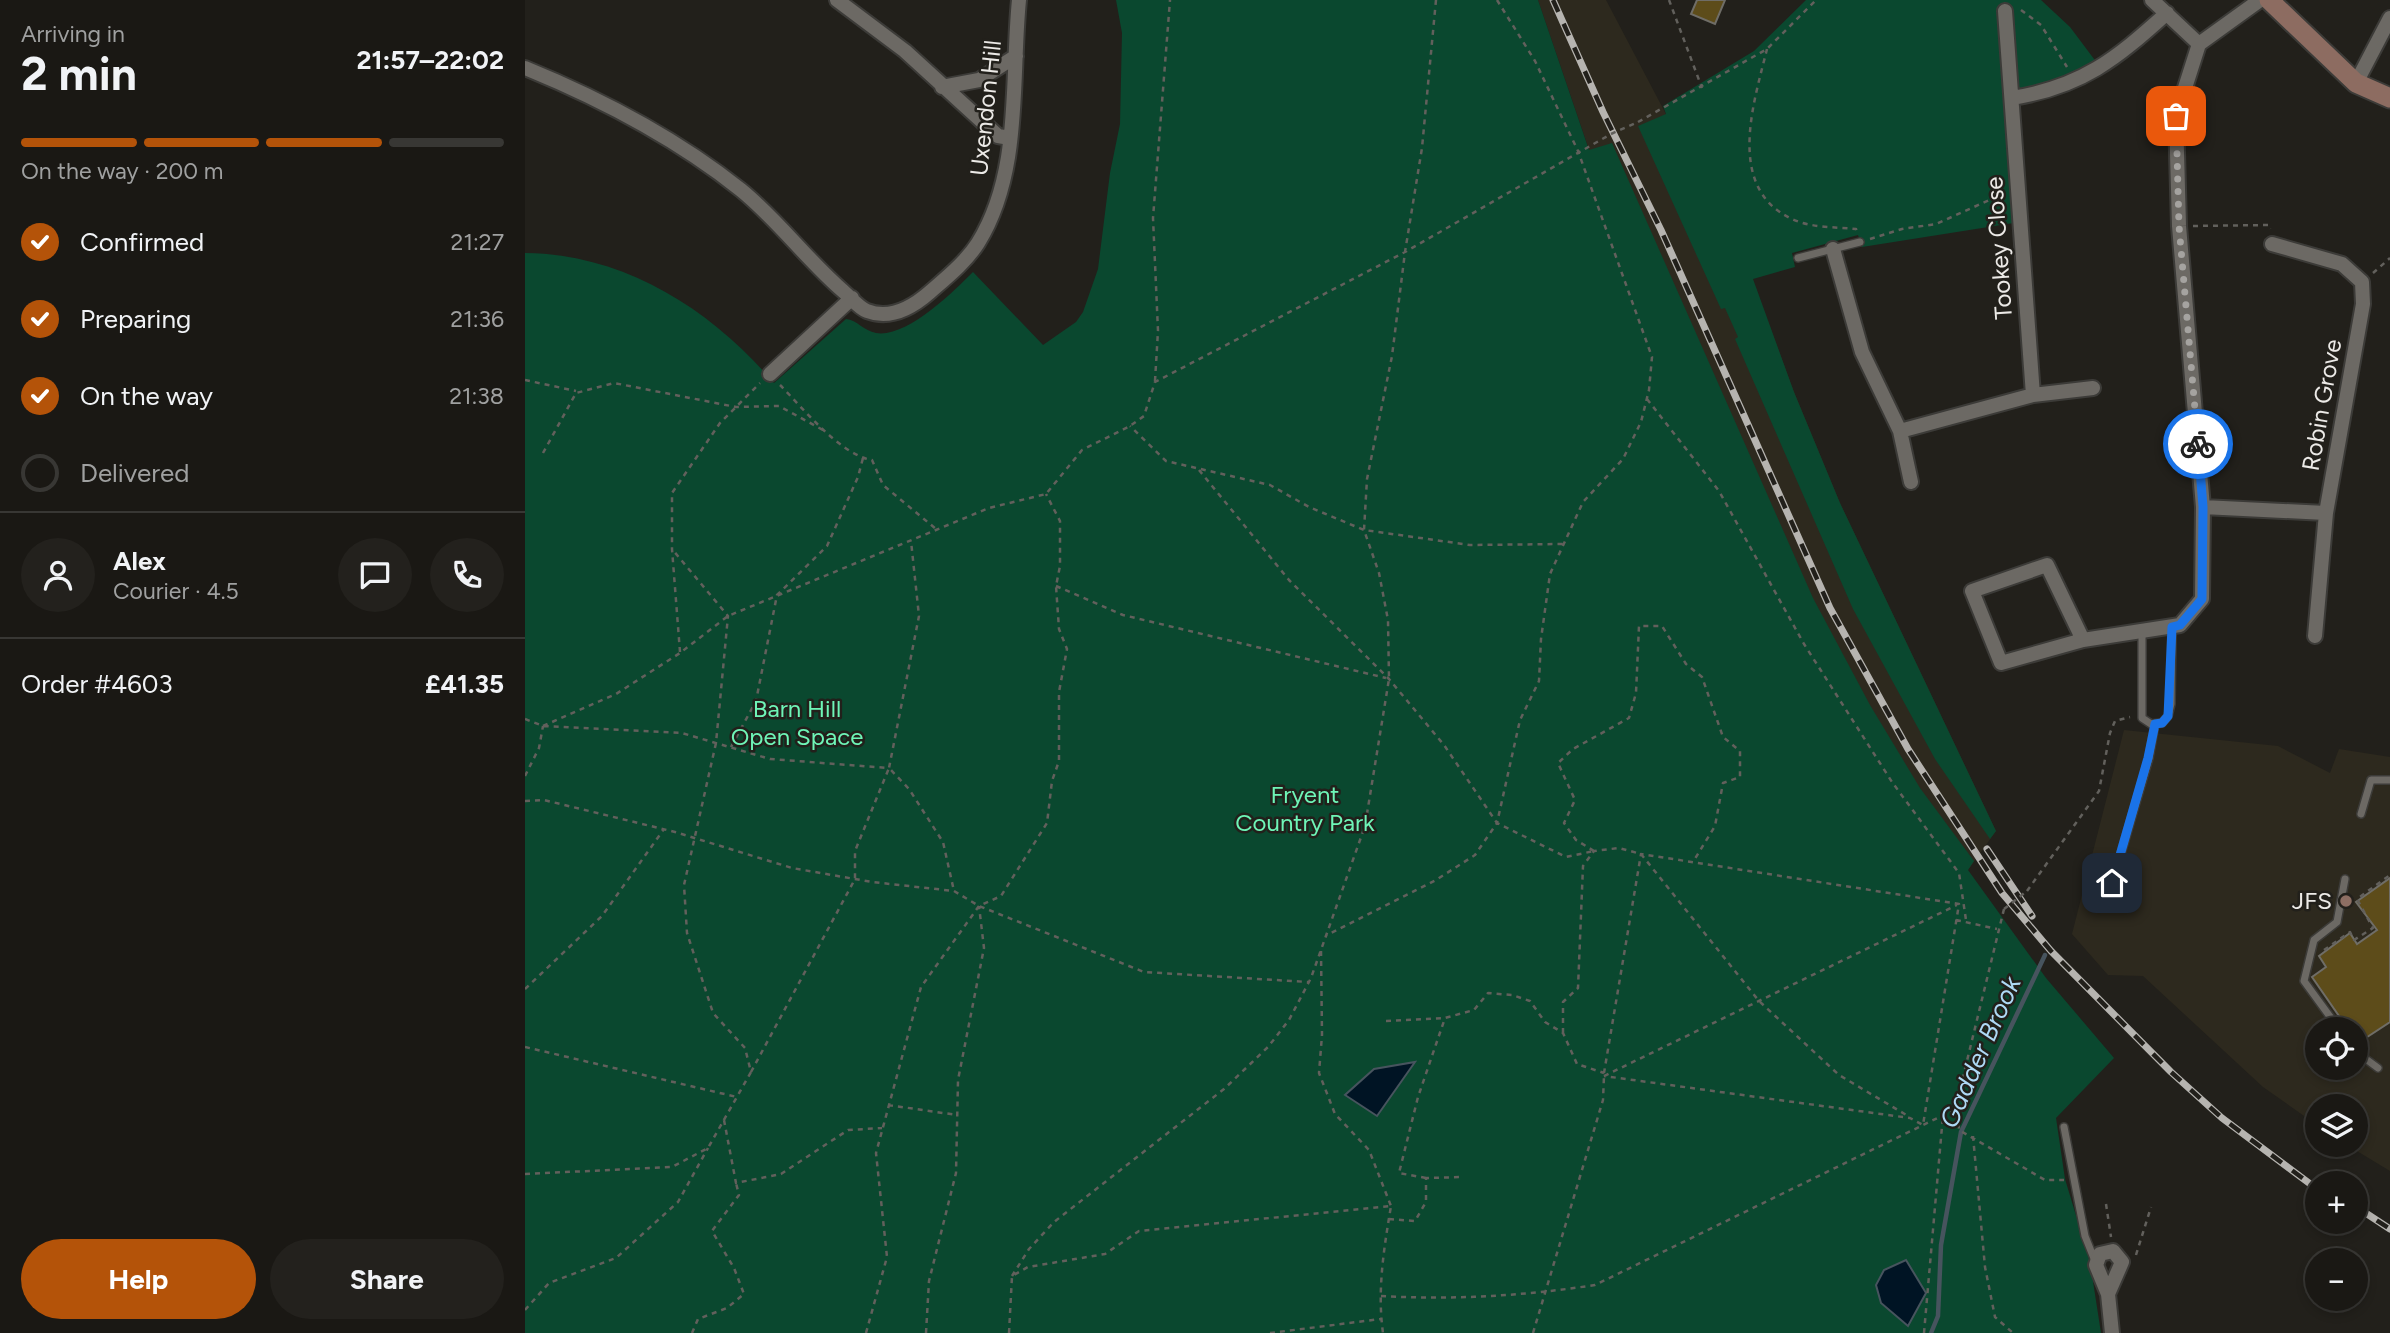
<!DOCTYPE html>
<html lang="en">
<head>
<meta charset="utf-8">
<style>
  :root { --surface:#1a1814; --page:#23211d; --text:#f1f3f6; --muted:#9fa0a0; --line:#383734; --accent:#b45309 }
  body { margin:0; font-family:Figtree,sans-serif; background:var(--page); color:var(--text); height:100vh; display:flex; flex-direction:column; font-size:26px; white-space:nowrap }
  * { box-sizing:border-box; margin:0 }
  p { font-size:23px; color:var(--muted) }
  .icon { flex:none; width:38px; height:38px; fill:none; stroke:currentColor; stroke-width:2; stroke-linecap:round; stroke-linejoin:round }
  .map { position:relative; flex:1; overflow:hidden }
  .panel { display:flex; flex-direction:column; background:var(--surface); width:525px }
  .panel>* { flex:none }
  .tools { position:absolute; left:1780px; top:1017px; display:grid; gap:14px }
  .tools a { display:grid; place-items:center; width:63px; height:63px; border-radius:50%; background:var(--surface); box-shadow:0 4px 10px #0003,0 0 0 2px var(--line); font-size:35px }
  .pin { position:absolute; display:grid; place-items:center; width:60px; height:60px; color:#fff; margin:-30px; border-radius:14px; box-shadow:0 4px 10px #0006 }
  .courier { position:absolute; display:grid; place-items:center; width:70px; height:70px; margin:-35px; border:5px solid #1a73e8; border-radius:50%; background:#fff; color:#222; box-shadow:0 2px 9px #0007 }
  .summary em { font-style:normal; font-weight:700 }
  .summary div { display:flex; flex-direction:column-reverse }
  .summary { display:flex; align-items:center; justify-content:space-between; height:119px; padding:0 21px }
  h1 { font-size:46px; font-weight:700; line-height:52px }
  .bar { display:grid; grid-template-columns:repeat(4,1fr); gap:10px 7px; align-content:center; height:84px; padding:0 21px }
  .bar i { height:9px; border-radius:5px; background:var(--line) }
  .bar .selected { background:var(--accent) }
  .bar p { grid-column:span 4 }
  .line { display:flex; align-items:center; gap:18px; padding:0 21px; border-top:2px solid var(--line) }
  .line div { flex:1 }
  .round { display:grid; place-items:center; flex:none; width:74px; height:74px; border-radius:37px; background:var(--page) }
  ol { padding:0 21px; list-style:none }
  li { display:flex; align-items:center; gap:21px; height:77px }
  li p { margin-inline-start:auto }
  li .icon { padding:7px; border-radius:50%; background:var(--accent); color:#fff; stroke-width:4 }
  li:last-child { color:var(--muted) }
  li i { width:38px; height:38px; border:4px solid var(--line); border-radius:50% }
  .cta { display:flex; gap:14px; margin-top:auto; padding:14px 21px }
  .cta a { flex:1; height:80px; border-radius:42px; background:var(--accent); color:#fff; font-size:28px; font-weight:700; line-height:80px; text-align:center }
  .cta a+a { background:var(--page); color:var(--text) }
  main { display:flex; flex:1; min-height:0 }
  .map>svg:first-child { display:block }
  .built { fill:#2d291e; fill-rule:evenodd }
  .green { fill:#0a482f }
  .water { fill:#001424; stroke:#47545e; stroke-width:2 }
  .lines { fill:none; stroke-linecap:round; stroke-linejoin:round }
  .stream { stroke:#47545e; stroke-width:4.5 }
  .building { fill:#5d4c1a; stroke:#6f6d67; stroke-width:2 }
  .lane-casing { stroke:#3c3b38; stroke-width:10 }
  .street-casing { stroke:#3c3b38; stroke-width:18 }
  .secondary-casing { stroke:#3c3b38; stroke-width:23 }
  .path { stroke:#62605c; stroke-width:2.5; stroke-dasharray:5 5; stroke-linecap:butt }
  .lane { stroke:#6c6964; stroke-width:7 }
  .street { stroke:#6c6964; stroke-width:14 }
  .secondary { stroke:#8d6c61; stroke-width:19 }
  .rail-casing { stroke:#b6b4b0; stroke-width:7 }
  .rail { stroke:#22201b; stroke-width:4.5; stroke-dasharray:13; stroke-linecap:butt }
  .path-bridge { stroke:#62605c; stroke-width:2.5; stroke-dasharray:5 5; stroke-linecap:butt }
  .done { stroke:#a5a3a0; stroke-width:7; stroke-dasharray:0 12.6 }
  .route { stroke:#1a73e8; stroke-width:9 }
  .education-dot { fill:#8d6e63; stroke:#22201b; stroke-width:2.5 }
  .labels { text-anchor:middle; stroke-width:5; stroke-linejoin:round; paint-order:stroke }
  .street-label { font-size:24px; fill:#eceae7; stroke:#22201b }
  .park-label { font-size:24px; fill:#6ef5b7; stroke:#22201b }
  .poi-label { font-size:24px; fill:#eceae7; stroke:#22201b; text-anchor:end }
  .water-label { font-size:26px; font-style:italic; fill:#aed9f5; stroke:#22201b }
</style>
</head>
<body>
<main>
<section class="panel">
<div class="summary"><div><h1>2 min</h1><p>Arriving in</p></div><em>21:57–22:02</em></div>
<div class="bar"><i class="selected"></i><i class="selected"></i><i class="selected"></i><i></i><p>On the way · 200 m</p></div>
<ol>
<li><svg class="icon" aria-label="check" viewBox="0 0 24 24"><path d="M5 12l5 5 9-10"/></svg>Confirmed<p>21:27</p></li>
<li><svg class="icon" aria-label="check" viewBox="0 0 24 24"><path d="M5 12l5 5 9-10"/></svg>Preparing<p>21:36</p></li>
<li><svg class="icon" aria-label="check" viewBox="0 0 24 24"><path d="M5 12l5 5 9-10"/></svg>On the way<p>21:38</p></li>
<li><i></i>Delivered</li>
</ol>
<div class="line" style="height:126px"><a class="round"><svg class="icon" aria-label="person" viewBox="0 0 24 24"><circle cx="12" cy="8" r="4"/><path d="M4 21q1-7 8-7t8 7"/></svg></a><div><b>Alex</b><p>Courier · 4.5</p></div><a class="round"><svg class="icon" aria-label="chat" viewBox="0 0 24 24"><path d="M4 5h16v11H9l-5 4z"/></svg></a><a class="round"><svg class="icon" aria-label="phone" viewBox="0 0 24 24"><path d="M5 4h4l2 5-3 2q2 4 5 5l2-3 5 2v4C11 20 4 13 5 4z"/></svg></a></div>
<div class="line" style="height:91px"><div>Order #4603</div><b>£41.35</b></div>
<div class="cta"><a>Help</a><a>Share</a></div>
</section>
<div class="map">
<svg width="1865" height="1333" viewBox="0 0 1865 1333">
  <rect width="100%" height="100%" fill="#22201b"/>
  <path class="built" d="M1013,0H1081L1227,278L1269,392L1315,503L1471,831L1443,870L1356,754L1074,179Z
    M1599,730L1753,746L1805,773L1814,749L1865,757V1171L1822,1145L1830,1144V1106H1792V1125L1738,1087L1618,976L1583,975L1547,934ZM1792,1029H1830V1068H1792Z"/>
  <path class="green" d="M591,0H1013L1064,150L1087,143L1288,598L1345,705L1395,788L1449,861L1443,870L1521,978L1589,1058L1531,1118L1540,1179L1565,1262L1576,1333H0V253C99,254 186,309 249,383L321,319C332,320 339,331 351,333C382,338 428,292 448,272L518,345L551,322L558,312L573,269L585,173L595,124L597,33Z
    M1281,0H1516L1545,27L1575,67L1487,98L1495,222L1337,247L1333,235L1267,253L1270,267L1228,279L1269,392L1315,503L1471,831L1465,839L1410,759L1328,609L1210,339L1213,337L1200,308L1196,309L1113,126L1141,114L1138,106L1229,51Z"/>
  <path class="water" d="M890,1062L852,1116L820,1095L849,1069Z
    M1381,1260L1401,1293L1383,1326L1356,1303L1351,1285L1359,1270Z"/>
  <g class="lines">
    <path class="stream" d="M1406,1333L1413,1316L1416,1245L1436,1132L1520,955"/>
  </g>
  <path class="building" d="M1172,0H1200L1190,24L1166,14Z
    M1865,878V1022L1830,1045V1029H1823L1787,977L1801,967L1794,956L1825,933L1832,944L1852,930L1831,902Z"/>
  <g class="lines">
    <defs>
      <path id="lane" d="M1273,258L1335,242
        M1617,632V718L1626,724L1637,723L1643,716L1646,704L1647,627
        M1836,814L1846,780H1865
        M1580,908L1624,758L1630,724
        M1814,1029L1779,981L1789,940L1812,922L1820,879
        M1830,1051L1853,1068
        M1539,1127L1560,1236L1570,1261"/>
      <path id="street" d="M312,0L380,51L473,136L485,138
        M1627,0L1674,44
        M1480,11L1508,395
        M0,68C76,99 152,139 216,190C253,220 282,260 318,291C325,297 334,308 342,311C365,320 388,307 405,292C421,278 441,262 453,243C497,172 486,80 494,0
        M1831,83L1865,18
        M417,87L454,80L491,56
        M1487,98C1557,87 1591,59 1642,13
        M1747,244L1817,264L1837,282L1838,304L1801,513L1790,636
        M1308,249L1337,352L1375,431L1386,482
        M245,374L327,298
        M1375,431L1508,395L1568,388
        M1678,507L1801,513
        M1558,640L1522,565L1447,591L1476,663L1558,640L1655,625L1677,599L1678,507L1654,226L1651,116L1674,44L1735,0
        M1583,1294L1597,1262L1588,1251L1575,1254L1571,1265L1583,1294L1587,1333"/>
      <path id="secondary" d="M1744,0L1831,83L1865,98"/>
    </defs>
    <use href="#lane" class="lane-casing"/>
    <use href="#street" class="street-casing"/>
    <use href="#secondary" class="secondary-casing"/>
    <path class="path" d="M911,0L897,148L880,252L867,356L842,479L839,530L945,545L1038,544
      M972,0L1010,61L1053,151L1127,357L1124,390L1116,422L1098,459L1058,502L1025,574L1016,639L1014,681L995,720L972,823L1041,857L1069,851
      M1144,0L1177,88
      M1496,10L1516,25L1542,67
      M1242,49C1229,102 1200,188 1267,219C1286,228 1311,227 1331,229L1332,232
      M1113,122L1242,49L1291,0
      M1668,226L1744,225L1745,229
      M1345,239L1377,229L1411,224L1480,193
      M1848,273L1865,258
      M0,380L51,391
      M630,381L633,331L628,218L645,0
      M255,385C277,407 315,455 347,460L358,485L411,529
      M1122,399L1194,491L1279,644L1367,782L1434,873L1441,920
      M18,453L51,393L89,383L211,407L254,406L298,430
      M674,470L764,580L864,679L919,745L972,823L950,855L911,880L800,936
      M531,586L598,615L861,678
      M155,652L147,549V493L195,423L235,383
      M0,719L18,726L157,733L245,759L364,768L394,616L386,541
      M18,726L91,694L155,653L203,616L464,508L521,494L557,450L605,426L619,416L630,382L880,252L1086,134
      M206,747L231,701L252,595L302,546L333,477L338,458
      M0,776L14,748L18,726
      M0,801L19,800L150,832L267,868L347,882L429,891L454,906L619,972L783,982
      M1069,851L1051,840L1039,823L1050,800L1033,763L1048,749L1104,718L1111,693L1114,626H1137L1161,664L1177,677L1198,737L1215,751V777L1198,783L1190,826L1168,862
      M1502,891L1574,791L1585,733L1590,721L1605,717
      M1479,909L1439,1073L1433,1108L1434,1130L1520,1180H1539
      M1431,920L1472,929
      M1799,950L1825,932L1829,940L1848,928L1832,899L1865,875
      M796,951L797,1035L794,1073L810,1114L844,1150L866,1206
      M0,989L77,916L139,829
      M861,1021L920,1018
      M1038,1033V1002L1053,988L1058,866L1069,851L1094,848L1116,854L1234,1001L1314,1075L1383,1116
      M0,1047L212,1097
      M226,1072L330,879V851L364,768L384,789L418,842L429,891
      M1079,1076L1432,905
      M363,1105L432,1115
      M199,1120L211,1183L256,1174L323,1130L357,1128
      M1448,1136L1460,1267L1470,1317L1488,1333
      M0,1174L147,1167L183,1148L226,1072L220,1048L188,1013L162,933L159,885L191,743L203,616L147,549
      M901,1178L874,1173L893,1097L920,1018L949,1010L963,993L987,995L1005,1001L1020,1022L1038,1033L1052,1064L1079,1073
      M1581,1204L1586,1237
      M864,1219L890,1221L901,1202V1178L938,1177
      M1611,1255L1626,1207
      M487,1276L504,1249L529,1222L699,1089L743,1047L764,1020L786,978L840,826L864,679L863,620L854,573L839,530L784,507L745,485L641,461L605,426
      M856,1296C928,1300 998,1296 1070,1285L1433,1108
      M0,1310L24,1283L91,1258L153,1202L183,1148
      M167,1333L173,1319L202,1308L219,1294L209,1268L187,1231L214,1195L211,1183
      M341,1333L362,1257L351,1153L396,987L454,906L476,896L522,823L527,781L534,761V692L542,649L534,629L531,586L535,566V521L521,494
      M401,1333L404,1281L431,1173L433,1080L459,948L454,906
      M484,1333L487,1276L503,1267L580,1254L614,1231L866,1206C859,1248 852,1290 858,1333
      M745,1333L856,1319
      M1008,1333L1078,1100L1079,1076V1073L1116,854L1434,904L1398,1125L1385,1118L1079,1076
      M1399,1333L1418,1115"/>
    <use href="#lane" class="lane"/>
    <use href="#street" class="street"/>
    <use href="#secondary" class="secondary"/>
    <defs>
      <path id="rail" d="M1028,0L1078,112L1136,230L1305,608L1383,749L1477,893L1526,951L1646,1072L1697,1118L1792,1189
        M1462,849L1507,916
        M1830,1206L1865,1229"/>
    </defs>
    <use href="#rail" class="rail-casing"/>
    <use href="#rail" class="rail"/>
    <path class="path-bridge" d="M1086,134L1113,122
      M1479,909L1502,891"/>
  </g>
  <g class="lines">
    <path class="done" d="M1651,116L1654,226L1673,444"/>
    <path class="route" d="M1587,883L1623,758L1630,724L1637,723L1643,716L1647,627L1655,625L1677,599L1678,507L1673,444"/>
  </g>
  <circle class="education-dot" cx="1821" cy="901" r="7"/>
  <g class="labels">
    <g class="street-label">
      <text transform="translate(461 108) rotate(-84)" y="8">Uxendon Hill</text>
      <text transform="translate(1474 248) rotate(-94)" y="8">Tookey Close</text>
      <text transform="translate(1797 405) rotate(-80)" y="8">Robin Grove</text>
    </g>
    <g class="park-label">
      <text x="272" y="717">Barn Hill<tspan x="272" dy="28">Open Space</tspan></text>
      <text x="780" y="803">Fryent<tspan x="780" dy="28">Country Park</tspan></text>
    </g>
    <g class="poi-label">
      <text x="1807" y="909">JFS</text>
    </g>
    <g class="water-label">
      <text transform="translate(1455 1052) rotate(-66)" y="9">Gadder Brook</text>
    </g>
  </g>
</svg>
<div class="tools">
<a><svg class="icon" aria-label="locate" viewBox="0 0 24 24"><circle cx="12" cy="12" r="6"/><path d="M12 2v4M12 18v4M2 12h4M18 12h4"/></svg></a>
<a><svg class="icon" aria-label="layers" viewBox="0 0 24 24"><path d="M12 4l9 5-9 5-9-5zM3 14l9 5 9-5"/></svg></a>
<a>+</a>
<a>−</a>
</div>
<div class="pin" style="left:1651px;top:116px;background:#ea580c"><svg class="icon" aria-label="bag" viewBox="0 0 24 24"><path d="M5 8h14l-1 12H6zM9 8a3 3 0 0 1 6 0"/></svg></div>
<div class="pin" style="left:1587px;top:883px;background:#1f2937"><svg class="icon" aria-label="home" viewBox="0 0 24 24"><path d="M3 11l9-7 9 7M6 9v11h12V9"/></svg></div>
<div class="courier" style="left:1673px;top:444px"><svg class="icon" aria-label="bike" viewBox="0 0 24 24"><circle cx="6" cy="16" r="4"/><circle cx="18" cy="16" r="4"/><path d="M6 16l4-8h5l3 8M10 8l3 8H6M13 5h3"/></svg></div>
</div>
</main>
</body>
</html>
